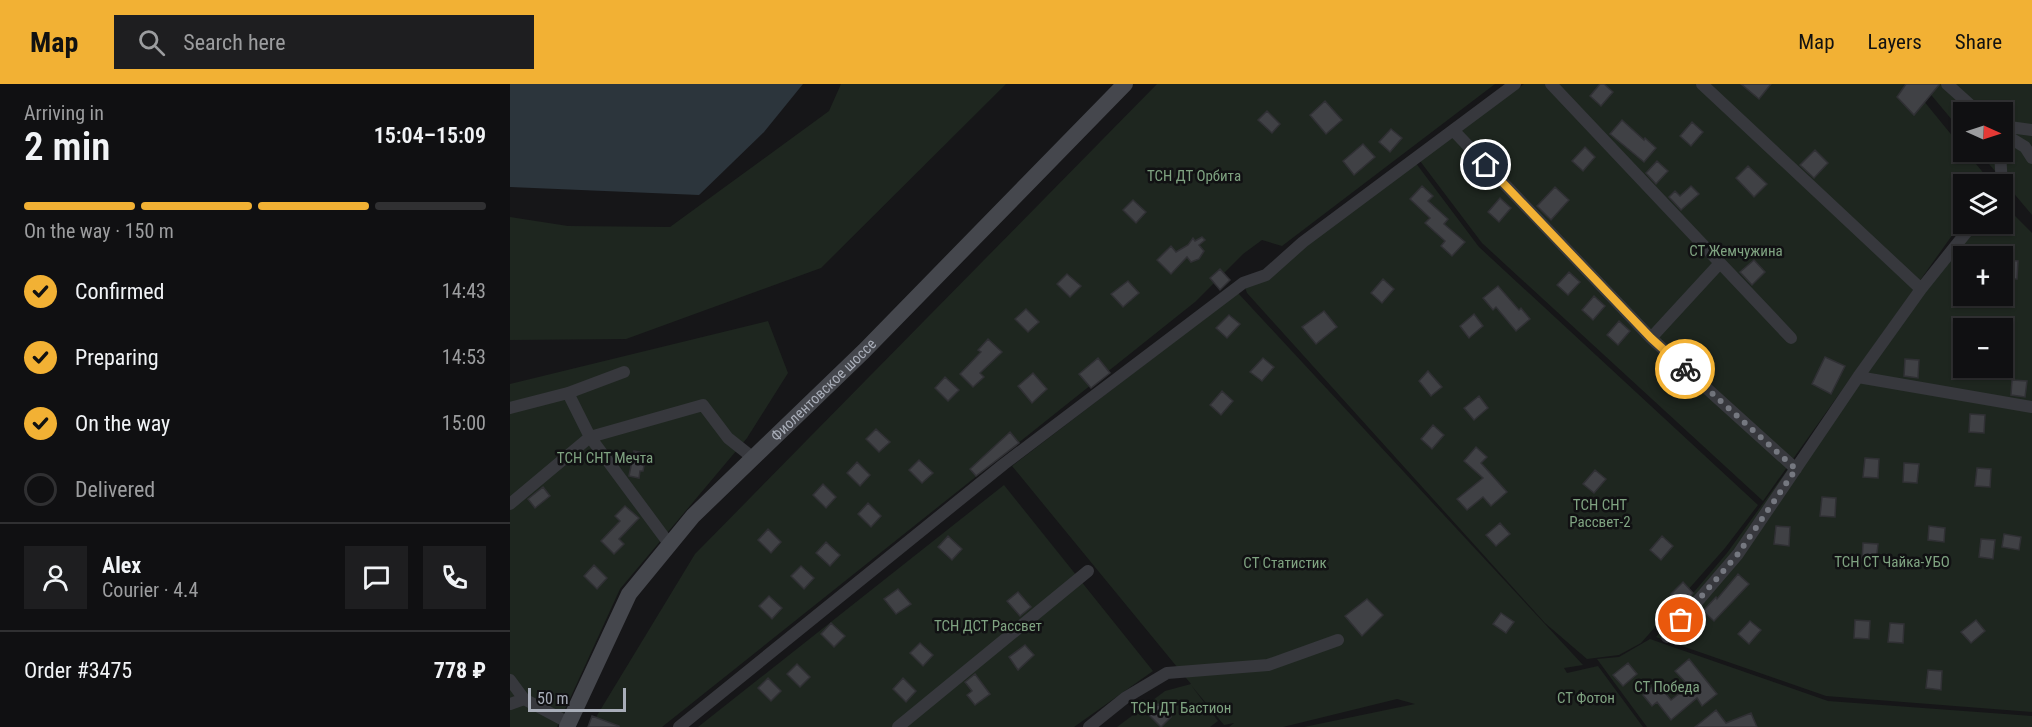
<!DOCTYPE html>
<html lang="en">
<head>
<meta charset="utf-8">
<style>
  :root { --surface:#101012; --page:#1e1e20; --text:#f1f3f6; --muted:#9c9d9f; --line:#303032; --accent:#f2b134 }
  body { margin:0; font-family:"Roboto Condensed",sans-serif; background:var(--page); color:var(--text); height:100vh; display:flex; flex-direction:column; font-size:22px; white-space:nowrap }
  * { box-sizing:border-box; margin:0 }
  p { font-size:20px; color:var(--muted) }
  .icon { flex:none; width:33px; height:33px; fill:none; stroke:currentColor; stroke-width:2; stroke-linecap:round; stroke-linejoin:round }
  .map { position:relative; flex:1; overflow:hidden }
  .drawer { display:flex; flex-direction:column; background:var(--surface); width:510px }
  .drawer>* { flex:none }
  .needle { width:39px; rotate:93deg }
  .controls { position:absolute; left:1443px; top:18px; display:grid; gap:12px }
  .controls a { display:grid; place-items:center; width:60px; height:60px; border-radius:0px; background:var(--surface); box-shadow:0 2px 4px #0004,0 0 0 2px var(--line); font-size:30px }
  .scale { position:absolute; left:18px; bottom:15px; width:98px; box-sizing:border-box; padding-left:6px; border:3px solid #a8adb8; border-top:0; font-size:16px; line-height:21px; white-space:nowrap; color:#a8adb8; -webkit-text-stroke:4px #111113; paint-order:stroke }
  .pin { position:absolute; display:grid; place-items:center; width:51px; height:51px; color:#fff; margin:-26px; border:3px solid #fff; border-radius:50%; box-shadow:0 2px 6px #0007 }
  .courier { position:absolute; display:grid; place-items:center; width:60px; height:60px; margin:-30px; border:4px solid #f2b134; border-radius:50%; background:#fff; color:#222; box-shadow:0 2px 8px #0007 }
  .summary em { font-style:normal; font-weight:600 }
  .summary div { display:flex; flex-direction:column-reverse }
  .summary { display:flex; align-items:center; justify-content:space-between; height:102px; padding:0 24px }
  h1 { font-size:39px; font-weight:600; line-height:45px }
  .bar { display:grid; grid-template-columns:repeat(4,1fr); gap:9px 6px; align-content:center; height:72px; padding:0 24px }
  .bar i { height:8px; border-radius:4px; background:var(--line) }
  .bar .current { background:var(--accent) }
  .bar p { grid-column:span 4 }
  .line { display:flex; align-items:center; gap:15px; padding:0 24px; border-top:2px solid var(--line) }
  .line div { flex:1 }
  .round { display:grid; place-items:center; flex:none; width:63px; height:63px; border-radius:0px; background:var(--page) }
  ol { padding:0 24px; list-style:none }
  li { display:flex; align-items:center; gap:18px; height:66px }
  li p { margin-inline-start:auto }
  li .icon { padding:6px; border-radius:50%; background:var(--accent); color:#111; stroke-width:4 }
  li:last-child { color:var(--muted) }
  li i { width:33px; height:33px; border:3px solid var(--line); border-radius:50% }
  header { display:flex; align-items:center; gap:36px; box-sizing:border-box; height:84px; padding:0 30px; background:var(--accent); color:#111 }
  header strong { font-size:28px }
  nav { display:flex; gap:33px; margin-inline-start:auto; font-size:21px }
  .search { width:420px; height:54px; background:var(--page); display:flex; align-items:center; gap:15px; box-sizing:border-box; padding:0 21px; border-radius:0px; color:var(--muted); font-size:22px }
  main { display:flex; flex:1; min-height:0 }
  .map>svg:first-child { display:block }
  .green { fill:#1e261f; fill-rule:evenodd }
  .water { fill:#2c353c }
  .building { fill:#404145; stroke:#303034; stroke-width:1.5 }
  .lines { fill:none; stroke-linecap:round; stroke-linejoin:round }
  .minor { stroke:#37383d; stroke-width:12 }
  .secondary { stroke:#45474d; stroke-width:16 }
  .done { stroke:#757880; stroke-width:6; stroke-dasharray:0 10.8 }
  .route { stroke:#f2b134; stroke-width:8 }
  .labels { text-anchor:middle; stroke-width:5; stroke-linejoin:round; paint-order:stroke }
  .park-label { font-size:15px; fill:#7fa381; stroke:#111113 }
  .street-label { font-size:15px; fill:#a8adb8; stroke:#111113 }
</style>
</head>
<body>
<header>
<strong>Map</strong>
<div class="search"><svg class="icon" aria-label="search" viewBox="0 0 24 24"><circle cx="10" cy="10" r="6"/><path d="M15 15l6 6"/></svg>Search here</div>
<nav><a>Map</a><a>Layers</a><a>Share</a></nav>
</header>
<main>
<section class="drawer">
<div class="summary"><div><h1>2 min</h1><p>Arriving in</p></div><em>15:04–15:09</em></div>
<div class="bar"><i class="current"></i><i class="current"></i><i class="current"></i><i></i><p>On the way · 150 m</p></div>
<ol>
<li><svg class="icon" aria-label="check" viewBox="0 0 24 24"><path d="M5 12l5 5 9-10"/></svg>Confirmed<p>14:43</p></li>
<li><svg class="icon" aria-label="check" viewBox="0 0 24 24"><path d="M5 12l5 5 9-10"/></svg>Preparing<p>14:53</p></li>
<li><svg class="icon" aria-label="check" viewBox="0 0 24 24"><path d="M5 12l5 5 9-10"/></svg>On the way<p>15:00</p></li>
<li><i></i>Delivered</li>
</ol>
<div class="line" style="height:108px"><a class="round"><svg class="icon" aria-label="person" viewBox="0 0 24 24"><circle cx="12" cy="8" r="4"/><path d="M4 21q1-7 8-7t8 7"/></svg></a><div><b>Alex</b><p>Courier · 4.4</p></div><a class="round"><svg class="icon" aria-label="chat" viewBox="0 0 24 24"><path d="M4 5h16v11H9l-5 4z"/></svg></a><a class="round"><svg class="icon" aria-label="phone" viewBox="0 0 24 24"><path d="M5 4h4l2 5-3 2q2 4 5 5l2-3 5 2v4C11 20 4 13 5 4z"/></svg></a></div>
<div class="line" style="height:78px"><div>Order #3475</div><b>778 ₽</b></div>
</section>
<div class="map">
<svg width="1522" height="643" viewBox="0 0 1522 643">
  <rect width="100%" height="100%" fill="#161618"/>
  <path class="green" d="M331,0H496L311,184L116,255L0,256V133L58,142L160,143L319,27Z
    M647,0H985L772,162L752,156L733,170L685,218L152,643H80L185,470Z
    M1014,0H1400L1453,65L1454,68H1456L1481,98L1479,100H1454L1453,136L1253,417L972,159L910,77Z
    M1412,0H1522V131L1469,68H1492V28H1454L1453,49Z
    M905,78L969,163L1248,421L1215,464L1131,559L1109,571L1077,575L1035,539L737,209L734,201Z
    M1493,120L1522,149V628L1316,612L1146,553L1217,469L1456,140H1492ZM1454,172H1492V212H1454ZM1454,244H1492V284H1454Z
    M728,209L1073,581L1054,584L1057,589L1088,582L1133,643H794L905,620L887,615L773,643H719L724,639L714,641L681,601L708,637L700,643H607L655,607L681,600L502,382Z
    M258,237L278,289L237,354L110,505L47,643H0V300Z
    M494,401L643,587L564,643H188Z
    M1140,555L1318,617L1522,632V643H1137L1087,575L1109,573Z"/>
  <path class="water" d="M0,0H293L254,48L189,111L0,103Z"/>
  <path class="building" d="M1090,0H1094L1103,8L1091,22L1080,12Z
    M1231,0H1261L1249,15Z
    M1396,0H1429V1L1404,31L1387,13Z
    M815,17L832,36L816,50L800,31Z
    M757,27L770,40L762,49L748,36Z
    M1112,36L1134,56L1135,54L1146,64L1134,78L1100,50Z
    M1182,38L1193,48L1181,62L1170,52Z
    M881,45L892,54L880,68L869,58Z
    M853,60L865,73L844,91L833,77Z
    M1075,63L1085,73L1073,87L1062,77Z
    M1305,66L1318,79L1304,94L1290,81Z
    M1147,77L1158,87L1146,100L1136,89Z
    M1238,82L1257,100L1244,113L1226,94Z
    M912,102L923,112L918,117L938,135L934,140L955,158L942,172L931,162L935,157L915,139L920,134L900,115Z
    M1181,102L1189,110L1171,126L1159,113L1165,107L1170,112Z
    M1045,103L1059,116L1041,136L1027,122Z
    M990,114L1001,124L989,138L978,128Z
    M623,116L636,128L626,139L613,126Z
    M692,153L695,156L689,161L694,167L689,175L681,178L677,173L661,190L647,176L661,162L666,168L678,161L683,154L685,157Z
    M1244,176L1255,188L1242,201L1230,188Z
    M1494,176L1508,177L1507,195L1492,194Z
    M710,185L720,196L710,206L700,194Z
    M1059,188L1070,198L1058,211L1047,201Z
    M557,190L571,202L560,213L547,200Z
    M873,195L884,205L872,219L861,209Z
    M618,197L629,209L613,223L601,210Z
    M988,202L1009,226L1011,224L1020,235L1006,247L986,223L983,226L973,214Z
    M1084,212L1095,222L1083,236L1072,226Z
    M516,225L529,238L518,248L505,235Z
    M814,227L827,243L806,260L792,243Z
    M964,230L973,242L959,254L950,242Z
    M719,231L730,240L717,254L706,244Z
    M1109,237L1120,247L1108,261L1097,251Z
    M478,255L492,268L470,289L474,293L463,303L450,290L471,268L468,266Z
    M1315,273L1335,282L1321,310L1302,300Z
    M588,274L600,289L581,304L569,290Z
    M753,274L764,283L752,297L740,288Z
    M1395,275L1409,276L1408,294L1394,292Z
    M918,287L932,303L921,312L909,297Z
    M523,289L537,305L522,319L508,302Z
    M435,293L449,306L438,317L425,304Z
    M1502,296L1517,297L1515,313L1501,311Z
    M712,307L723,317L711,331L700,321Z
    M969,312L978,324L964,336L954,324Z
    M1460,330L1475,331L1474,349L1459,348Z
    M923,341L934,351L922,365L911,355Z
    M366,345L380,358L369,368L356,355Z
    M500,348L509,359L466,392L460,385Z
    M966,363L977,373L971,379L997,408L981,422L973,413L957,426L947,415L973,394L954,377Z
    M124,367L134,369L133,376L135,377L133,387H130L129,394L119,392Z
    M1355,374L1369,375L1368,394L1353,393Z
    M409,376L423,389L412,399L399,386Z
    M347,378L360,391L350,402L337,389Z
    M1394,379L1409,380L1407,399L1393,398Z
    M1467,384L1481,385L1480,403L1465,402Z
    M1085,386L1096,395L1084,409L1073,400Z
    M313,400L326,413L316,424L303,411Z
    M33,403L40,412L25,424L18,415Z
    M1312,413L1326,414L1325,433L1310,432Z
    M358,419L371,432L361,443L348,430Z
    M115,422L129,434L109,455L114,460L104,470L91,457L110,437L105,432Z
    M990,439L1000,450L986,462L976,451Z
    M1266,442L1280,443L1279,462L1264,460Z
    M1419,442L1435,444L1434,458L1418,456Z
    M258,445L271,458L261,469L248,456Z
    M1494,450L1511,453L1509,466L1492,463Z
    M438,452L452,465L442,476L428,463Z
    M1152,452L1163,462L1151,476L1140,466Z
    M1471,455L1485,456L1483,475L1469,473Z
    M316,458L330,471L320,482L306,469Z
    M1353,459L1368,460L1366,478L1352,477Z
    M84,481L97,494L87,505L74,492Z
    M291,482L304,494L294,505L281,492Z
    M1228,490L1239,500L1204,537L1193,527L1206,513L1207,515Z
    M1173,498L1183,509L1173,522L1161,510Z
    M388,505L401,520L386,530L374,515Z
    M508,508L521,523L510,532L497,517Z
    M259,512L272,524L262,535L249,522Z
    M857,515L873,531L852,552L835,532Z
    M991,529L1004,538L996,549L983,540Z
    M1345,536L1360,537L1359,555L1344,554Z
    M1466,536L1475,547L1461,559L1451,548Z
    M1240,537L1251,546L1239,560L1228,550Z
    M321,539L335,552L324,563L311,550Z
    M1380,539L1394,540L1393,559L1378,558Z
    M410,559L423,571L413,582L400,569Z
    M515,561L524,571L508,586L499,573Z
    M1179,575L1207,610L1192,622L1187,614L1161,636L1147,618L1142,622L1133,611L1147,599L1161,616L1179,602L1165,587Z
    M1118,579L1127,590L1113,602L1103,591Z
    M287,580L300,593L290,603L277,590Z
    M1418,586L1432,587L1431,606L1416,604Z
    M465,590L480,610L465,621L457,611L462,607L455,598Z
    M258,594L271,607L261,617L248,604Z
    M393,594L406,607L396,618L383,605Z
    M648,620L661,633L651,643L638,630Z
    M1206,626L1216,639L1241,629L1247,643H1185Z
    M82,632L109,642V643H78Z"/>
  <g class="lines">
    <path class="minor" d="M1041,0L1281,254
      M1192,0L1411,205
      M1437,0L1468,28
      M1492,42L1522,46
      M943,46L1141,254L1286,385
      M1492,49L1515,63L1522,74
      M1490,68L1492,102
      M1141,254L1210,179
      M1348,293L1522,323
      M58,309L80,353L160,461
      M0,324L58,309L114,288
      M0,420L80,353L193,321L218,354L242,373
      M1157,553L1228,470L1348,293L1411,205L1463,140
      M0,596L14,615
      M0,620L14,615L59,639
      M169,643L494,380L733,199L756,191L793,158L1005,0
      M388,643L578,487
      M579,643L615,614L657,589L758,581L828,556"/>
    <path class="secondary" id="s1" d="M57,643L119,510L183,432L354,267L615,0"/>
  </g>
  <g class="lines">
    <path class="done" d="M1171,536L1228,470L1286,385L1175,285"/>
    <path class="route" d="M976,81L1141,254L1175,285"/>
  </g>
  <g class="labels">
    <g class="park-label">
      <text x="684" y="97">ТСН ДТ Орбита</text>
      <text x="1226" y="172">СТ Жемчужина</text>
      <text x="95" y="379">ТСН СНТ Мечта</text>
      <text x="1090" y="426">ТСН СНТ<tspan x="1090" dy="17">Рассвет-2</tspan></text>
      <text x="1382" y="483">ТСН СТ Чайка-УБО</text>
      <text x="775" y="484">СТ Статистик</text>
      <text x="478" y="547">ТСН ДСТ Рассвет</text>
      <text x="1157" y="608">СТ Победа</text>
      <text x="1076" y="619">СТ Фотон</text>
      <text x="671" y="629">ТСН ДТ Бастион</text>
    </g>
    <g class="street-label">
      <text dy="5" stroke="none"><textPath href="#s1" startOffset="429">Фиолентовское шоссе</textPath></text>
    </g>
  </g>
</svg>
<div class="controls">
<a><svg class="needle" viewBox="-14 -14 28 28"><path d="M0-13l5 13h-10z" fill="#e53935"/><path d="M0 13l5-13h-10z" fill="#9c9d9f"/></svg></a>
<a><svg class="icon" aria-label="layers" viewBox="0 0 24 24"><path d="M12 4l9 5-9 5-9-5zM3 14l9 5 9-5"/></svg></a>
<a>+</a>
<a>−</a>
</div>
<div class="scale">50 m</div>
<div class="pin" style="left:1171px;top:536px;background:#ea580c"><svg class="icon" aria-label="bag" viewBox="0 0 24 24"><path d="M5 8h14l-1 12H6zM9 8a3 3 0 0 1 6 0"/></svg></div>
<div class="pin" style="left:976px;top:81px;background:#1f2937"><svg class="icon" aria-label="home" viewBox="0 0 24 24"><path d="M3 11l9-7 9 7M6 9v11h12V9"/></svg></div>
<div class="courier" style="left:1175px;top:285px"><svg class="icon" aria-label="bike" viewBox="0 0 24 24"><circle cx="6" cy="16" r="4"/><circle cx="18" cy="16" r="4"/><path d="M6 16l4-8h5l3 8M10 8l3 8H6M13 5h3"/></svg></div>
</div>
</main>
</body>
</html>
